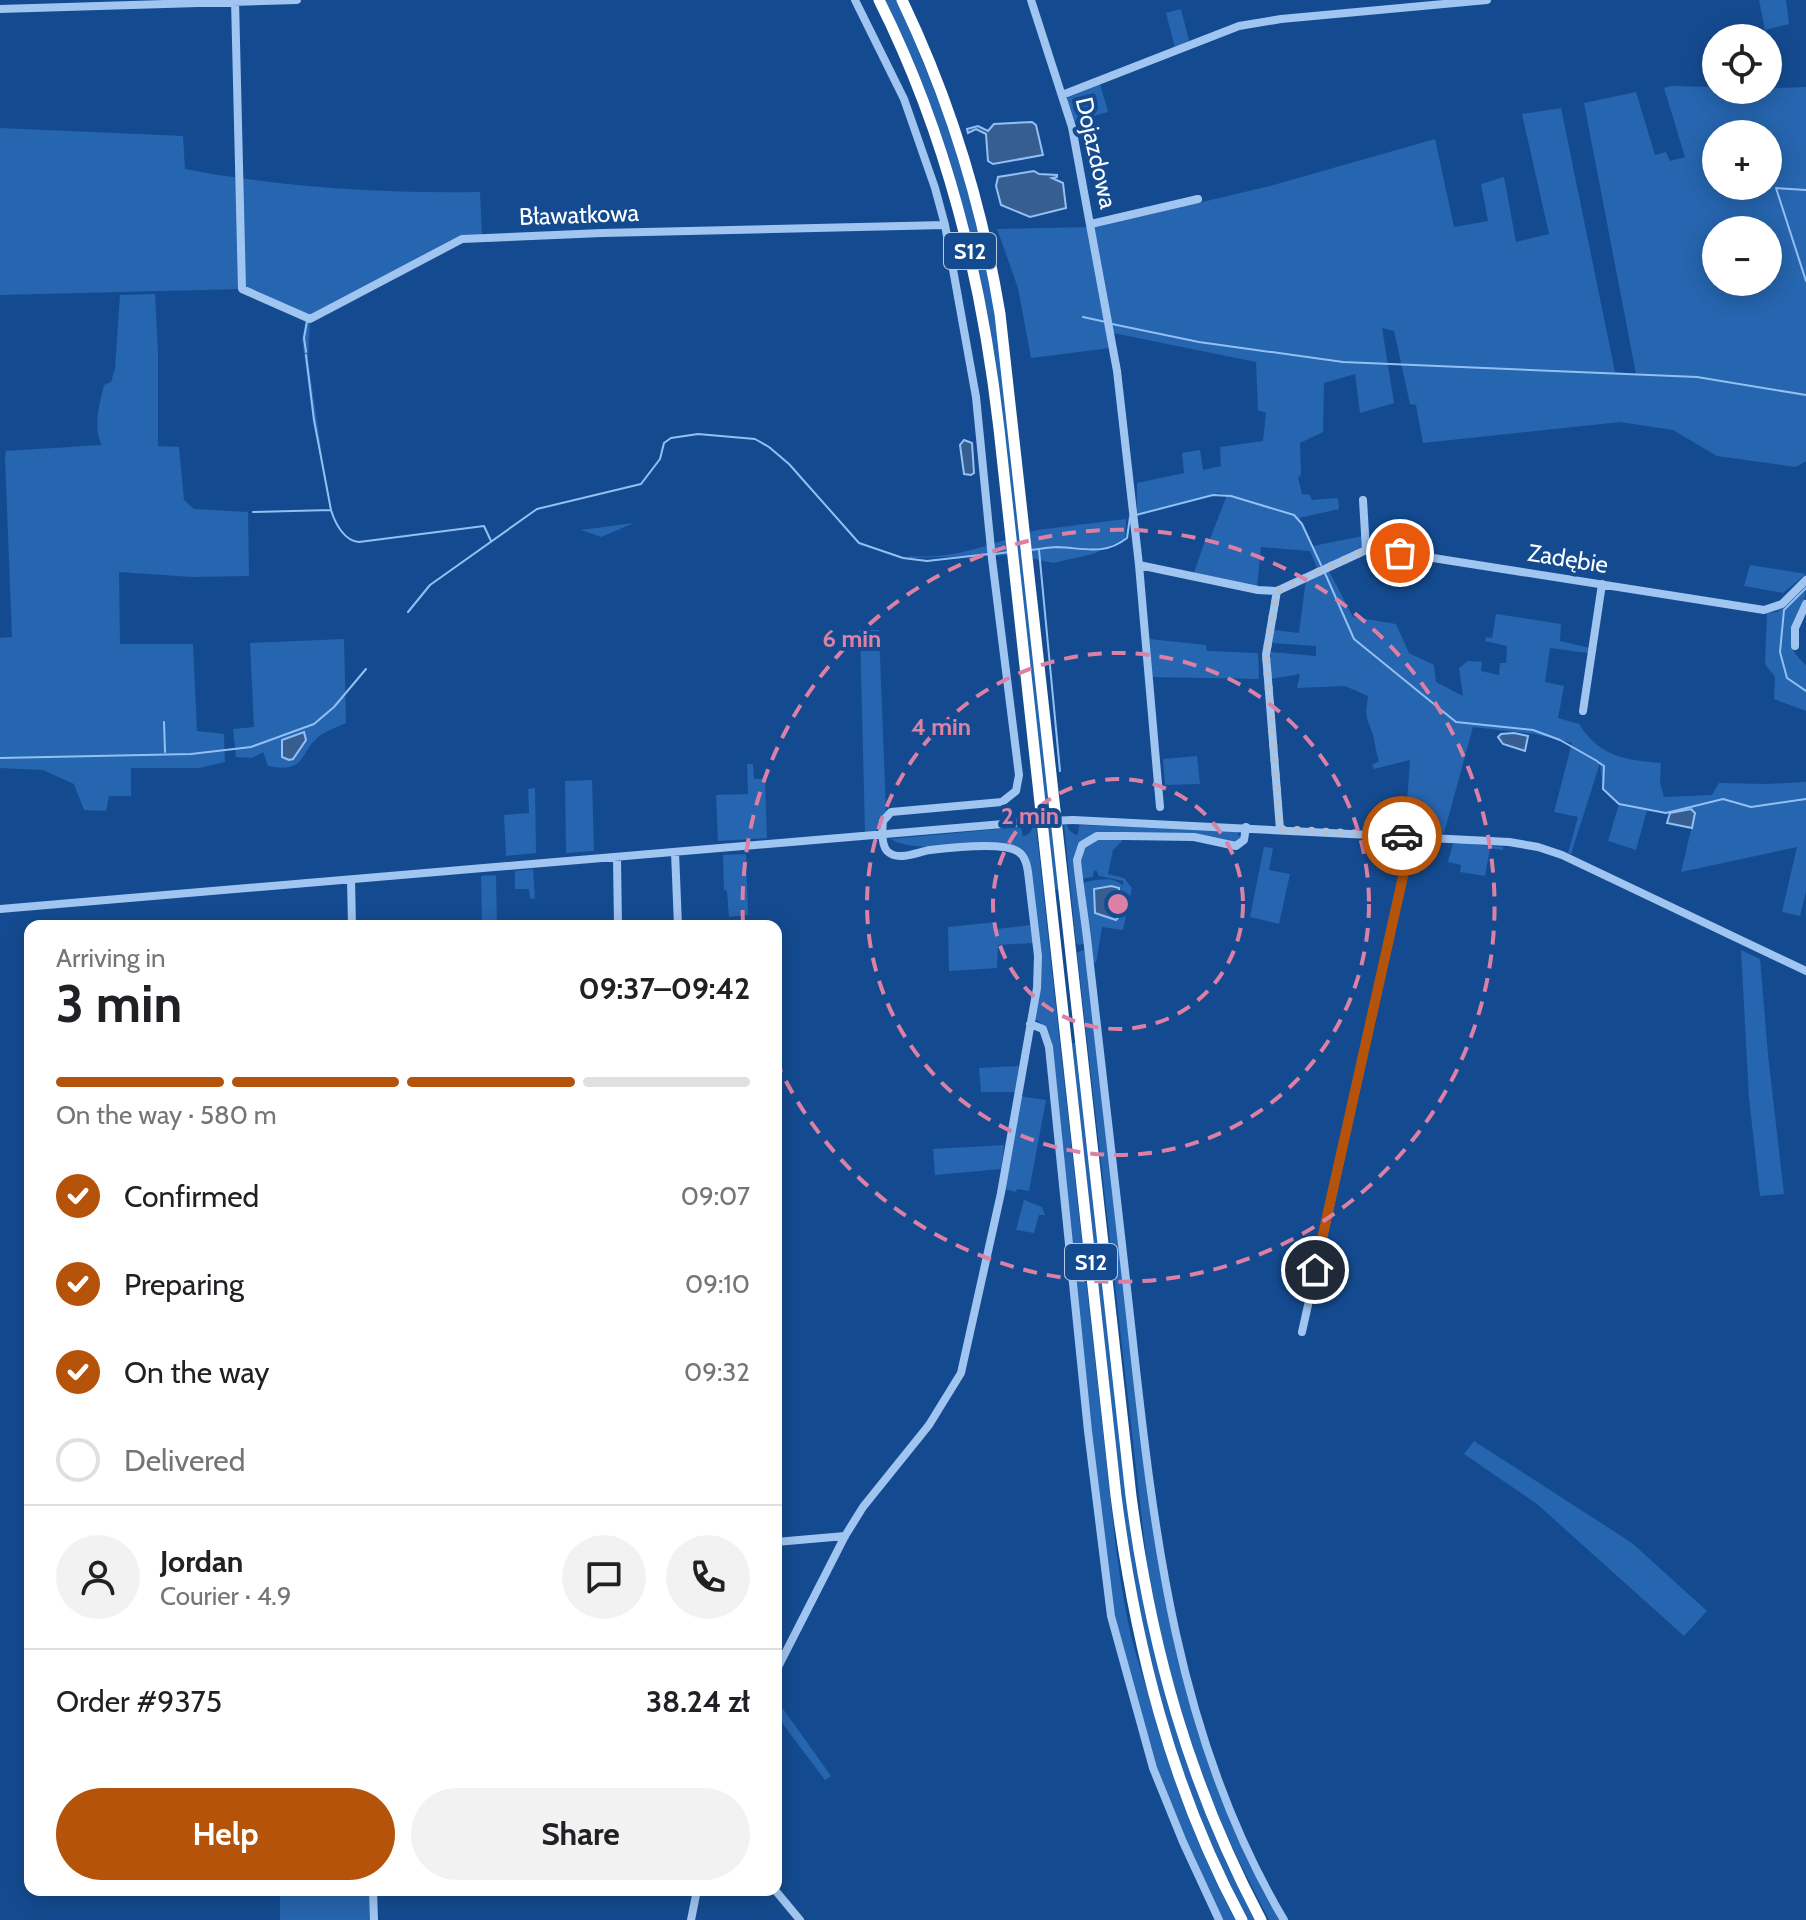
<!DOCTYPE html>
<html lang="en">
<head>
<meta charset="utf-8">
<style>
  :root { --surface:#fff; --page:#f2f2f2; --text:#202124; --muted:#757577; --line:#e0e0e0; --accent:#b45309 }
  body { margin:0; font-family:Cabin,sans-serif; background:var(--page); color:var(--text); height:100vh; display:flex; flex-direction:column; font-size:30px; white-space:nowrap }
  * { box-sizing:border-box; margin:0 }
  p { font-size:26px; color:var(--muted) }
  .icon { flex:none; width:44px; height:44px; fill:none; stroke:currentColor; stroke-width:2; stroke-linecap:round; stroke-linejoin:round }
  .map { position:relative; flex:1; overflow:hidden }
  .details { position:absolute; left:24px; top:920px; width:758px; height:976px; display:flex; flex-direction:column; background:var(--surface); border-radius:16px; box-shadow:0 4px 20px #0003 }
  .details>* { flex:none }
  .fabs { position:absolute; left:1702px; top:24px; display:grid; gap:16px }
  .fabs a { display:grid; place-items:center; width:80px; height:80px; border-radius:50%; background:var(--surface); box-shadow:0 4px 20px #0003; font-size:40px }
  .pin { position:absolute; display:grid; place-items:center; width:68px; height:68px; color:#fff; margin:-34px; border:4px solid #fff; border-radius:50%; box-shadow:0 2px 8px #0007 }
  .courier { position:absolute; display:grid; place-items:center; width:80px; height:80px; margin:-40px; border:6px solid #b45309; border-radius:50%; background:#fff; color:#222; box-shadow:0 2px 10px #0007 }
  .overview em { font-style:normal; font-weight:700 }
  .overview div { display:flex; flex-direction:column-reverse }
  .overview { display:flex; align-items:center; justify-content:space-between; height:136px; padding:0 32px }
  h1 { font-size:52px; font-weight:700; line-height:60px }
  .bar { display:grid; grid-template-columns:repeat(4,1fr); gap:12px 8px; align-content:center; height:96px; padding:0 32px }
  .bar i { height:10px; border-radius:6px; background:var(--line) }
  .bar .active { background:var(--accent) }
  .bar p { grid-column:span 4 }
  .line { display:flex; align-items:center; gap:20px; padding:0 32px; border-top:2px solid var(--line) }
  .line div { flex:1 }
  .round { display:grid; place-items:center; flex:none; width:84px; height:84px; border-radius:42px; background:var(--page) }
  ol { padding:0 32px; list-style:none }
  li { display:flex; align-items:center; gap:24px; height:88px }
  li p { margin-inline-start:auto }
  li .icon { padding:8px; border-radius:50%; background:var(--accent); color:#fff; stroke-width:4 }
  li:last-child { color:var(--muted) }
  li i { width:44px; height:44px; border:4px solid var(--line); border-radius:50% }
  .button { display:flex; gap:16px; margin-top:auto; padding:16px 32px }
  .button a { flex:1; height:92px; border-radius:48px; background:var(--accent); color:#fff; font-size:32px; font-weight:700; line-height:92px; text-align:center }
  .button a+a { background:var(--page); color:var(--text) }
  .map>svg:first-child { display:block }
  .green { fill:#2665af; fill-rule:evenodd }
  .water { fill:#375e91; stroke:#93c0f4; stroke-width:2 }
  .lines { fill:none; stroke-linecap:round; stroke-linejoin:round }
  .stream { stroke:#93c0f4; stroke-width:2 }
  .minor { stroke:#a1c5f1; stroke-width:8 }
  .highway { stroke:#fff; stroke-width:11 }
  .minor-bridge { stroke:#a1c5f1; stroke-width:8 }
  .done { stroke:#adc0d8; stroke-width:8; stroke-dasharray:0 14.4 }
  .route { stroke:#b45309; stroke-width:10 }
  .ring { fill:none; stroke:#dd80a5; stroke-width:4; stroke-dasharray:14 10 }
  .labels { text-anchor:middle; stroke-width:8; stroke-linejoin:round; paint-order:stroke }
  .shield { fill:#144b90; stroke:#b8c9de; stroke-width:2 }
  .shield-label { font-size:22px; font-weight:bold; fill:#fff }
  .street-label { font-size:24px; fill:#fff; stroke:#144b90 }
  .centre { fill:#dd80a5; stroke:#144b90; stroke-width:4 }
  .ring-label { font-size:24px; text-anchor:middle; font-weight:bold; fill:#dd80a5; stroke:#144b90; stroke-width:8; stroke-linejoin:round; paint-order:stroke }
</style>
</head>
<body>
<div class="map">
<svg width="1806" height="1920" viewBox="0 0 1806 1920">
  <rect width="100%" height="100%" fill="#144b90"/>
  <path class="green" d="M883,0H898L957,147L993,293L1023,534L1037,530L1126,519L1125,539L1093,554L1053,563L1026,557L1061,889L1053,890L1012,555L909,558V556C946,559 978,549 1014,537L976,263Z
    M1759,0H1786L1789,24L1765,30Z
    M1181,9L1189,41L1175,48L1166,13Z
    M1100,84L1108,112L1073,122L1067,98Z
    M1670,86L1716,87V90L1806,87V461L1796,467L1717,456L1673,430L1620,422L1423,443L1416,405L1410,404L1394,331L1382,328L1394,403L1360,413L1355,374L1324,383L1323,432L1300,443L1301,474L1298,478L1302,494L1310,495L1312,500L1338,498L1339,509L1299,518L1313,546L1363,536L1362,549L1317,568L1310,551L1261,547L1257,588L1194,573L1206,538L1210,539L1227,495L1219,493L1137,515V483L1184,473L1182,453L1200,450L1203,470L1221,466L1220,447L1263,441L1266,413L1258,410L1256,362L1113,333L1110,348L1031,358L1018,288L997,229L1096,227L1270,186L1435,139L1454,227L1488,221L1481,184L1504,177L1516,242L1549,234L1522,114L1561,108L1615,372L1636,374L1584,103L1636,92L1655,155L1666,152L1670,161L1685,157L1664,88ZM1716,134H1768V186H1716ZM1716,230H1768V282H1716Z
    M0,128L183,136L185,169C279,187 385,194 480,192L482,235L461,236L310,319L242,289L0,295Z
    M155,294L158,352V446L179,447L184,500L194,509L248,512L249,576L192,577L119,572L120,644H193L197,731L224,734L225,762L200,768H131V796H109L106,811L84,810L74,784L43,770L0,768V638L12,637L5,457L6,451L102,445C92,428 100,403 104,385L111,382L115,368L120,295Z
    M306,320L310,321L308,360L324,469L313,421L302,339Z
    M634,523L601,537L581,530Z
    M1750,565L1806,574L1783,593L1744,586Z
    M1328,569L1353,617L1396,624L1409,653L1434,665L1436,682L1463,696L1459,668L1468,661L1482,662L1481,671L1499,675L1500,663H1506L1507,646L1485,641L1486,637L1492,638L1496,614L1561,624L1560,641L1590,648L1588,653L1550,648L1545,682L1564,686L1558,718L1579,724C1600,757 1625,760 1661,763L1660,782L1664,797L1712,795L1719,783L1767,784L1806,782V891L1800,916L1782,912L1797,847L1681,872L1695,813L1691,809L1670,813L1647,810L1636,850L1608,841L1619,804L1603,789L1600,763L1571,854L1568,853L1578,817L1554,812L1572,743L1535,734L1473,727L1444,833L1405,831L1410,760L1374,769L1372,765L1379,761C1376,752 1375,743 1373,735C1366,714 1365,720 1368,696L1345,686L1297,688L1300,674L1271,679V652L1316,656V646L1272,643L1274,630L1299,633L1306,579Z
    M1806,585C1806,609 1793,626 1792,643C1792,653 1800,659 1806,665V711L1774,699L1775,677L1765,664L1767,613L1777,612Z
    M860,630H879L886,812L876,831L865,832Z
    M344,639L346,723C338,727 328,730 321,735C298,751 309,774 268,766L263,752L252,758L236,757L233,729L254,727L250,643Z
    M1150,639L1206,645L1207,651L1258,653L1259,679L1152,677Z
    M1197,756L1200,784L1165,785L1163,759Z
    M747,764H753L754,779H765L767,838L718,841L716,795L748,794Z
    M592,780L594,851L566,853L565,781Z
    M535,788L536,853L506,856L504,815L529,813L528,789Z
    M1064,825H1067L1069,830L1076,835L1078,834L1079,826L1082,825L1236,831L1241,838L1236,843L1099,834C1084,837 1075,845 1074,861L1085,943L1079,945L1076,943Z
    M1033,826H1036L1116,1549C1121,1583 1126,1618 1135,1651C1162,1743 1203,1831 1239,1920H1222C1209,1894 1196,1869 1184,1842C1144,1752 1117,1642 1103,1546L1051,1042L1048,1029L1034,1018L1040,979L1029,862C1019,856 1006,846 995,845C960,840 922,855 890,839L1021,827L1023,837L1030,833Z
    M1119,838L1122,841L1113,850L1108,874L1124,878L1132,888L1123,930L1102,927L1096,963L1092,962L1083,883C1096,879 1115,876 1123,886V881L1099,876L1096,870L1094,871L1093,877L1082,879L1080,859L1083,848L1098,839Z
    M1461,843L1503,847V850L1490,848L1485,876L1460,872L1461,865L1448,862L1453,844Z
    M1264,847L1273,848L1269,870L1290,874L1279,924L1250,917Z
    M746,854L748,915L729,917L727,891L724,890L723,855Z
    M533,869L535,899L530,898L529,889H515V871Z
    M496,875L497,926H482L481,876Z
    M996,922L997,929L1030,925L1033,943L998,945L997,968L949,971L948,927Z
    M1082,950L1087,952L1158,1555C1174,1645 1194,1730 1228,1816C1242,1852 1263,1886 1281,1920H1269L1228,1840L1205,1785L1170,1676L1148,1573L1077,953Z
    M1741,950L1760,959L1768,1055L1784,1194L1760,1196L1749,1098Z
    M1078,1042L1119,1415L1165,1691L1258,1920H1247L1199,1819L1156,1692L1126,1550L1070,1044Z
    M1019,1066L1015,1092H981L979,1068Z
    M1019,1096L1046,1100L1029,1191L1017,1189L1016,1192L1004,1189Z
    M1004,1145L1001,1169L935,1175L933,1149Z
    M1024,1200L1042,1207L1045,1215H1039L1034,1233L1016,1230Z
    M1474,1441L1632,1543L1707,1611L1684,1636L1537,1504L1464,1454Z
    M776,1699L831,1776L825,1780L776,1715Z
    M280,1894H372L373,1920H280Z"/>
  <path class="water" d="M1032,122L1036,125L1043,155L993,164L988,161L986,134L976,129L968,133L967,129L978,126L988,131L994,124Z
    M1034,171L1039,174L1057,175V177L1052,178L1063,183L1066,208L1030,217L1001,205L996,186L998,177Z
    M964,440L972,443L974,473L971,475L964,474L960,445Z
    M304,732L306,740L293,759L289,760L282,757V740Z
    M1514,733L1528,736L1525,751L1503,744L1498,737L1501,734Z
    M1691,809L1695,813L1692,828L1667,823L1670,813Z
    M1111,886L1119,888V900H1123L1120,915L1116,920L1095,913L1094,889Z"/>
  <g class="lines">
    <path class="stream" d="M1806,190L1776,188L1806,281
      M1083,317L1106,322
      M1112,324L1199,342L1343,362L1697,377L1806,395
      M306,352L304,338L307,321
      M306,355L314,420L331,510C335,523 344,541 359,542L484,526L491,541
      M253,512L331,510
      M1136,515L1213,495L1231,496L1294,515L1302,524L1321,565
      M1031,550C1040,549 1049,547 1057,547C1084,548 1104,556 1127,538L1130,517
      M1039,550L1060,771
      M995,554L1009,552
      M1324,571L1354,639L1456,722L1533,730L1560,740L1597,761
      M1806,588L1784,610L1780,652L1787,678L1806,691
      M408,612L430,585L537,509L641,484L660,459L664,443L671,438L698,434L755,439L769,447L789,464L859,543L903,558L927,561L989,554
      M164,722L165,752
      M0,758L191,754L251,747L314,724L334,707L366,669
      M1598,762L1604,766L1603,789L1619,804L1666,813L1723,799L1751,807L1806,799"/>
    <path class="minor" d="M235,0L242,289L310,319L462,239L602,233L945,225
      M1031,0L1072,127L1117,371L1139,565L1160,807
      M0,9L297,0
      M1062,95L1239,26L1281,19L1487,0
      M1091,224L1198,199
      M1363,500L1366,550
      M1139,565L1258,590L1277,591
      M1795,646V628L1806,604
      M1583,711L1602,584
      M1073,820L1509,842L1538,847L1562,855L1806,971
      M1246,827L1244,840L1236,846L1194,837L1125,836H1097L1082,845L1077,860C1080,892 1086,924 1089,956C1101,1058 1112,1160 1124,1262C1150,1488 1165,1720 1284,1920
      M1280,829L1266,655L1277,591L1364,551L1376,549L1764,610L1782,604L1806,580
      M675,852L678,926
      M617,858L618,926
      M351,880L352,926
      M0,909L1027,822
      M1030,1024L1043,1029L1049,1047L1088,1431L1111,1616L1153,1768L1183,1842L1219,1920
      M1302,1332L1412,836
      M776,1542L845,1536
      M776,1671L845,1536L863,1507L929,1425L961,1373L1001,1193L1037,988L1038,956L1028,872C1027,864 1025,855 1017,851C1002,842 947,848 930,850C917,852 898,862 887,851C881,844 882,830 883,821L891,812L1002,802L1016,791L1019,775L992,559L976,397L945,225L935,188L904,99L855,0
      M373,1890L374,1920
      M775,1890L800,1920
      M691,1920L697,1890"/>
    <path class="highway" d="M879,0C947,136 982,280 999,429L1116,1496C1135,1644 1171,1788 1242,1920
      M902,0C950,100 982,205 1000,314L1131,1496C1151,1648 1189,1784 1261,1920"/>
    <path class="minor-bridge" d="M1027,822L1073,820"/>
  </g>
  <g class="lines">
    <path class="done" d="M1400,553L1366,550L1277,591L1266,655L1280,829L1402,836"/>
    <path class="route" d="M1315,1270L1412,836H1402"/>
  </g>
  <g class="ring">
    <circle cx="1118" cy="904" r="125"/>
    <circle cx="1118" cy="904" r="251"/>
    <path d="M743 924A376 376 0 1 1 777 1063"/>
  </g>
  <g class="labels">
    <g class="shield">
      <rect x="944" y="233" width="52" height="36" rx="6"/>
      <rect x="1065" y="1244" width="52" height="36" rx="6"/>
    </g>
    <g class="shield-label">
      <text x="970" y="259">S12</text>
      <text x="1091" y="1270">S12</text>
    </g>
    <g class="street-label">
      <text transform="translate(1096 153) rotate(77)" y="8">Dojazdowa</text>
      <text transform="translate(579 215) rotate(-2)" y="8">Bławatkowa</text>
      <text transform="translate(1568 559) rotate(9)" y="8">Zadębie</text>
    </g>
  </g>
  <circle cx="1118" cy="904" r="12" class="centre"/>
  <g class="ring-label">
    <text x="852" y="647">6 min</text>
    <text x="941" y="735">4 min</text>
    <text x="1030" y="824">2 min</text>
  </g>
</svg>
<div class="fabs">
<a><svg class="icon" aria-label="locate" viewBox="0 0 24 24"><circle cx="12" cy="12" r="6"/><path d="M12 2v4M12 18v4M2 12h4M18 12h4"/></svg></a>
<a>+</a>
<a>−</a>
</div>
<div class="pin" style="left:1400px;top:553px;background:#ea580c"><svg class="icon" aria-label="bag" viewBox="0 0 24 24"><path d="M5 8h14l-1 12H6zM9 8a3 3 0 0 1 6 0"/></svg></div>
<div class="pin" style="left:1315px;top:1270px;background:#1f2937"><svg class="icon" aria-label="home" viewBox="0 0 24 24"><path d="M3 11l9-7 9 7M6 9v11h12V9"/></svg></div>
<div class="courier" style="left:1402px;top:836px"><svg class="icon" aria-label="car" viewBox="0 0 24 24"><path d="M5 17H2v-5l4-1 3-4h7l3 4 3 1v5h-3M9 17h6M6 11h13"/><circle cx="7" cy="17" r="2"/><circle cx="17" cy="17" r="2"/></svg></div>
<section class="details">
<div class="overview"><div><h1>3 min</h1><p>Arriving in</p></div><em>09:37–09:42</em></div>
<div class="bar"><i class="active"></i><i class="active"></i><i class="active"></i><i></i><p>On the way · 580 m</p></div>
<ol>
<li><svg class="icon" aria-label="check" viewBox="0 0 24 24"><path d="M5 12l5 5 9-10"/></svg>Confirmed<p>09:07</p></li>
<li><svg class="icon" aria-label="check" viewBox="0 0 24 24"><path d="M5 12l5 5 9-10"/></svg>Preparing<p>09:10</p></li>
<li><svg class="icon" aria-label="check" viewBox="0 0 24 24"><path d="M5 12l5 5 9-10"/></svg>On the way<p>09:32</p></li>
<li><i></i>Delivered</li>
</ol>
<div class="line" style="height:144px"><a class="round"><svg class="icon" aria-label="person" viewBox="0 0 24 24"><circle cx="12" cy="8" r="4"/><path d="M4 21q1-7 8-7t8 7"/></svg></a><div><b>Jordan</b><p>Courier · 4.9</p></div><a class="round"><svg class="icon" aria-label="chat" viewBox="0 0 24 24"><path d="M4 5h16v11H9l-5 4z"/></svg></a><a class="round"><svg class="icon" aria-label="phone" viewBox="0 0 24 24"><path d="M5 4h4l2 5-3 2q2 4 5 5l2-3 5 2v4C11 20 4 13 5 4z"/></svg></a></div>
<div class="line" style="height:104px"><div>Order #9375</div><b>38.24 zł</b></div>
<div class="button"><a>Help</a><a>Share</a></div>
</section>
</div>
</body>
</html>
